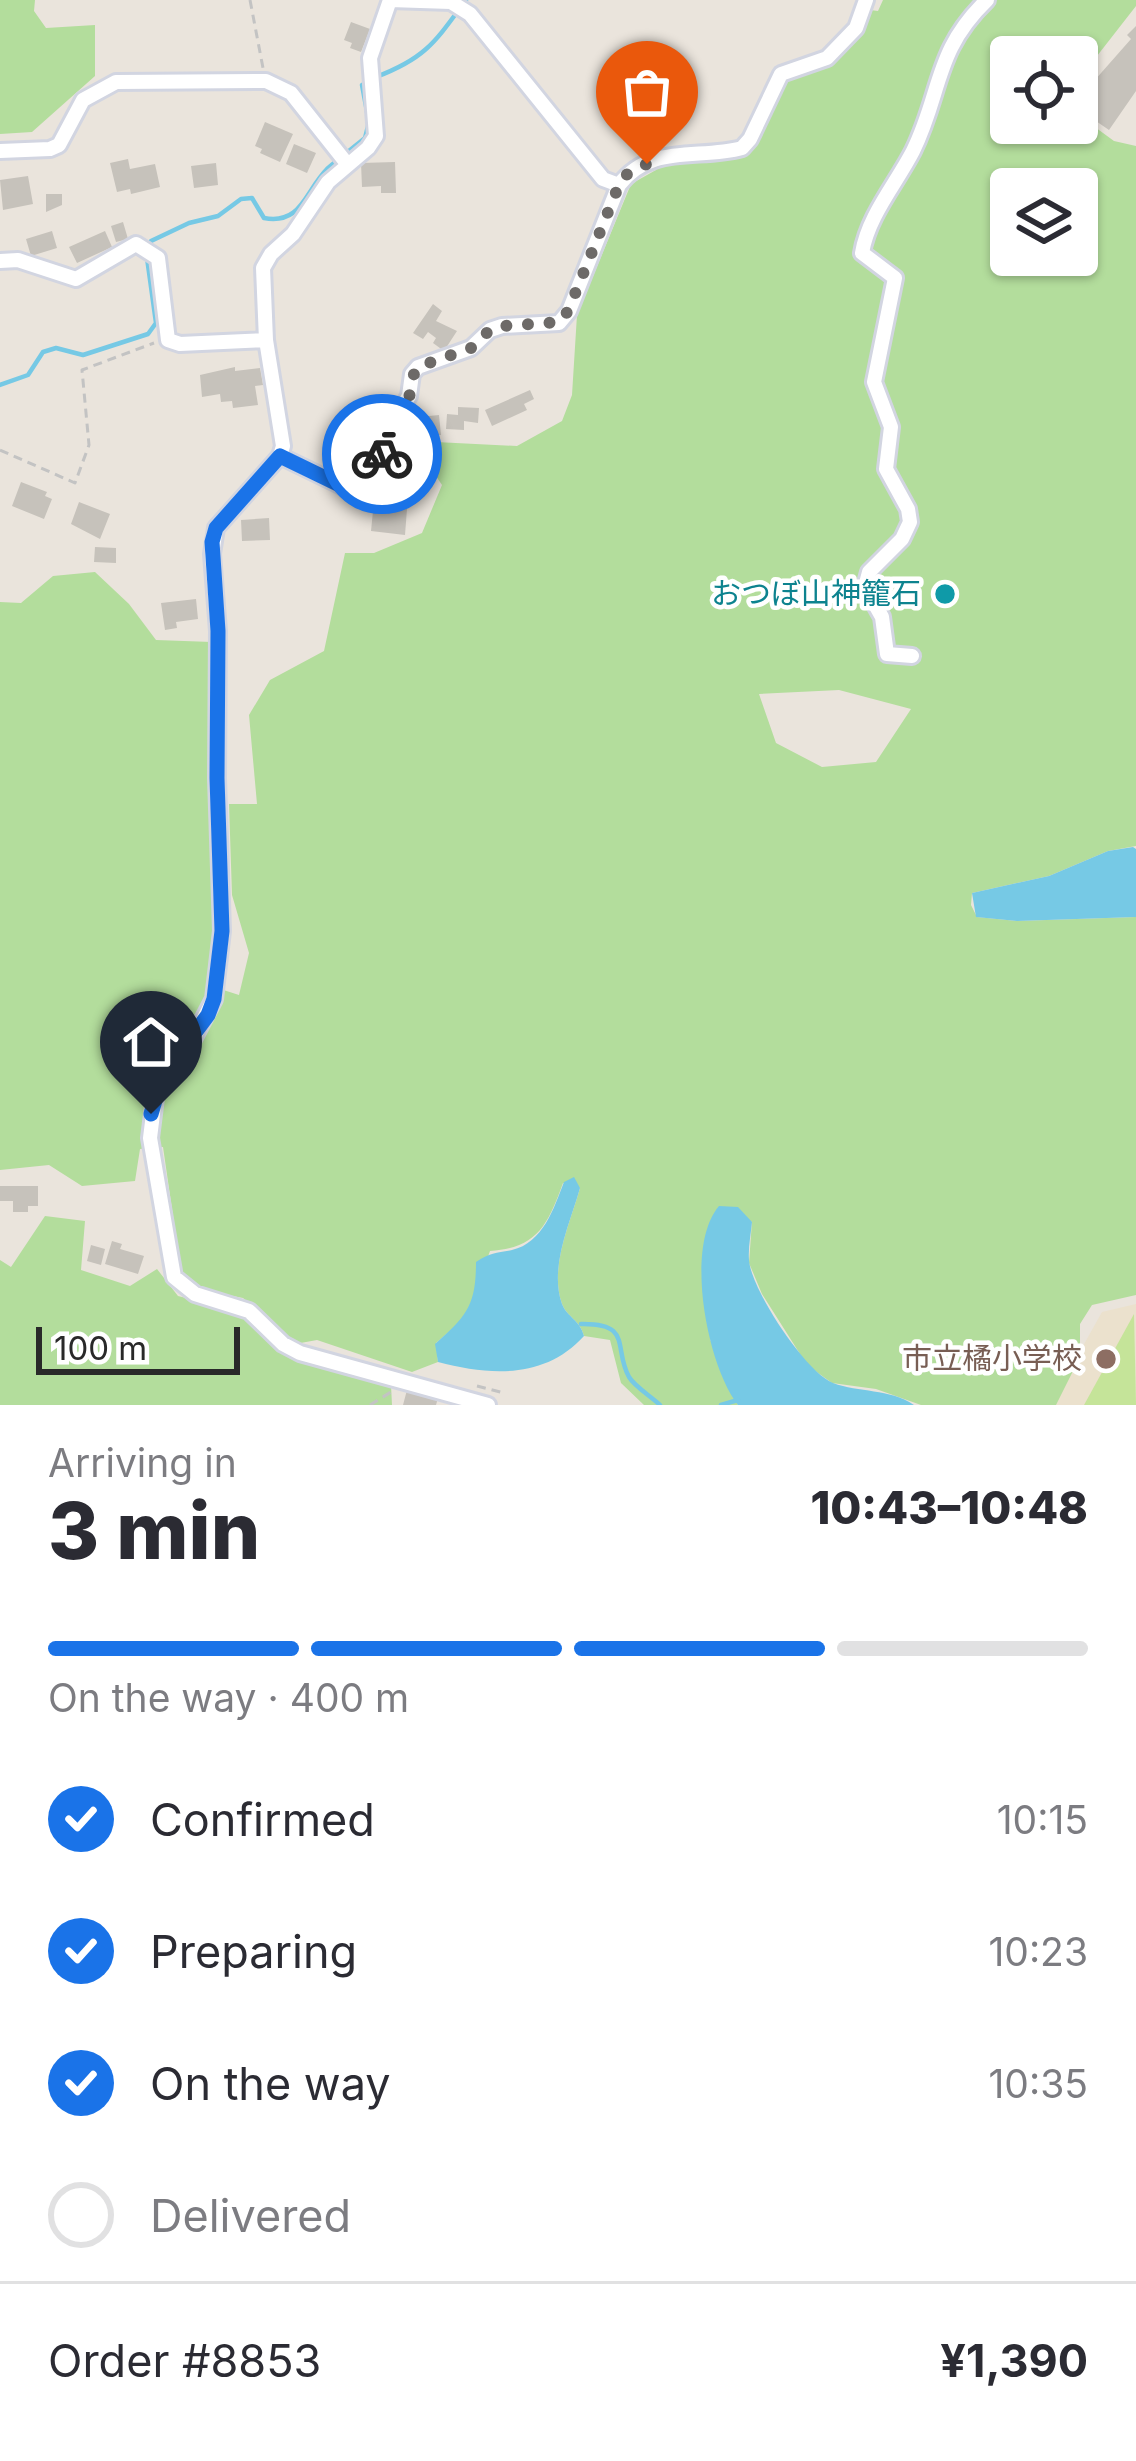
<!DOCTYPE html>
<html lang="en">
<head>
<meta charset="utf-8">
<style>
  :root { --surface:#fff; --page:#f2f2f3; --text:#2b2b33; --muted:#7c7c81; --line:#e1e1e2; --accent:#1a73e8 }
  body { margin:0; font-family:Inter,"Noto Sans JP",sans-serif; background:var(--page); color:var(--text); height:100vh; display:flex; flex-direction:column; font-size:45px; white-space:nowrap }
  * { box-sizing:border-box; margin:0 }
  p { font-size:39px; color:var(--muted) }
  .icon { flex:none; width:66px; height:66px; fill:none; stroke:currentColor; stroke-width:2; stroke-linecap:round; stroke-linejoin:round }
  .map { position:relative; height:1405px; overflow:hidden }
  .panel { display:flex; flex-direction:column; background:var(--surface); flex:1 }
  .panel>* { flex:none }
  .controls { position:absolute; left:990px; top:36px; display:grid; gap:24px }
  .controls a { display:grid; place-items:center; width:108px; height:108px; border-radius:12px; background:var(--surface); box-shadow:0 3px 9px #0004; font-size:60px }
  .scale { position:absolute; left:36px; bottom:30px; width:204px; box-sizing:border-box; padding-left:12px; border:6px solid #292929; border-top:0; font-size:33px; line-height:42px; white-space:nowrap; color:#292929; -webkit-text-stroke:9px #fff; paint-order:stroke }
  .pin { position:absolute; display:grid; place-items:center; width:102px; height:102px; color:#fff; margin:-123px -51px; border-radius:50% 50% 50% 0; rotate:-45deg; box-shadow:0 0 12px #0007 }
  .pin .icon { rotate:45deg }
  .courier { position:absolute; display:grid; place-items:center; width:120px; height:120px; margin:-60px; border:9px solid #1a73e8; border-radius:50%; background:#fff; color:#222; box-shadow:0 3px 15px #0007 }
  .headline em { font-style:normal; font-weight:800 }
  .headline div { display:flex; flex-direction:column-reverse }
  .headline { display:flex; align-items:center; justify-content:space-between; height:204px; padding:0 48px }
  h1 { font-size:78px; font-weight:800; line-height:90px }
  .bar { display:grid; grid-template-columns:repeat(4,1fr); gap:18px 12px; align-content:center; height:144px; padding:0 48px }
  .bar i { height:15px; border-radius:9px; background:var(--line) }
  .bar .active { background:var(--accent) }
  .bar p { grid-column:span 4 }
  .line { display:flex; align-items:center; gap:30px; padding:0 48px; border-top:3px solid var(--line) }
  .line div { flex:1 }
  ol { padding:0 48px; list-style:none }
  li { display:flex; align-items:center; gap:36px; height:132px }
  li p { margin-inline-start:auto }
  li .icon { padding:12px; border-radius:50%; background:var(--accent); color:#fff; stroke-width:4 }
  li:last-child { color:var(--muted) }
  li i { width:66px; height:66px; border:6px solid var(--line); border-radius:50% }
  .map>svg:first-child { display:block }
  .education { fill:#ebe1cd }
  .green { fill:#b3dd9c; fill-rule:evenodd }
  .pitch { fill:#c5e499 }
  .water { fill:#76c9e5 }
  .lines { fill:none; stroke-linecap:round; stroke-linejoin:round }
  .stream { stroke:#76c9e5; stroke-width:4.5 }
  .building { fill:#c6c2bb }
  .minor-casing { stroke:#d2d5e1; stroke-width:20 }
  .path { stroke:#c3c3c3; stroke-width:3; stroke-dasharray:9 6; stroke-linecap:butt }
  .minor { stroke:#fff; stroke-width:14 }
  .done { stroke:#6d6a68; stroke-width:12; stroke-dasharray:0 21.6 }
  .route { stroke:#1a73e8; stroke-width:15 }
  .culture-dot { fill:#0f9aa8; stroke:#fff; stroke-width:4.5 }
  .education-dot { fill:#8d6e63; stroke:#fff; stroke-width:4.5 }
  .labels { text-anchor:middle; stroke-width:9; stroke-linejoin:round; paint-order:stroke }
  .culture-label { font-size:30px; fill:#0d838f; stroke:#fff; text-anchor:end }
  .education-label { font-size:30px; fill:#785e54; stroke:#fff; text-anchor:end }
</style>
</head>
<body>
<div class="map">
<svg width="1136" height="1405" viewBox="0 0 1136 1405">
  <rect width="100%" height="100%" fill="#eae4dc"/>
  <path class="education" d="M1136,1304V1405H1050L1102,1312Z"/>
  <path class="green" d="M0,0H35L34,11L46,28L95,25V76L32,132L0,134Z
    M883,0H1136V6L1097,56L1077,103V57H1011V123H1077V114L1114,141L1136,146V846L1108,851L1049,876L972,893L971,905L977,917L1017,921L1136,917V1295L1092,1305L1080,1324V1357L1056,1405H921L876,1389L832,1383L807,1365L762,1294L749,1263L752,1221L710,1339L738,1405H644L621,1383L610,1340L584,1336C580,1320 567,1317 562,1304C549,1267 570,1224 580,1188L563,1183C548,1224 538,1248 490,1251L466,1317L436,1343L438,1362L412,1372L317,1340L295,1344L243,1298L203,1290L181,1271L163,1147L140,1149L135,1181L82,1186L49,1165L0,1170V602L21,603L53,576L95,572L129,604L156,640L212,642L219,883L211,986L239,995L249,953L232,895L229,804H257L249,715L270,680L324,651L345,553H374L422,533L442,485L422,455L436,442L517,446L562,421L572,395L577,315L631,184L656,170L657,164L742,154L787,77C826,65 857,52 870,10L878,11ZM1011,189H1077V255H1011ZM839,690L911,709L876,762L822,767L776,743L759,694Z
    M45,1216L85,1221L81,1270L130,1286L157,1269L178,1296L237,1311L290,1356L391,1385L392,1405H0V1260L11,1267Z"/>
  <path class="pitch" d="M1134,1314L1136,1405H1084Z"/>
  <path class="water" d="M1133,847L1136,849V917L1017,921L976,917L972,893L1049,876L1108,851Z
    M574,1177L580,1188C570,1224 549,1267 562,1304C567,1317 580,1320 584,1336C545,1379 491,1376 438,1362L435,1344C467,1316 476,1305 476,1262C490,1252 497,1253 512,1250C543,1243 554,1208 564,1182Z
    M719,1206L738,1207L752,1222C751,1234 748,1247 749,1260C751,1289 805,1372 833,1383C859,1393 889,1388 914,1405H738C707,1365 684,1247 719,1206Z"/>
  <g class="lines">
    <path class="stream" d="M376,77C426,58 435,42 466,0
      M149,247L151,241L189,223L218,216L241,199L252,198L264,218C302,225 305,191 327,169C339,158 353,148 365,138L369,122L362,85L366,83
      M0,385L28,375L43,352L56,348L83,355L148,334L156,323L147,258
      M581,1324C633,1323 613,1348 629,1377C635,1387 652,1397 660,1405
      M721,1405L738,1400"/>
  </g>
  <path class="building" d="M351,22L370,29L361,52L350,48L352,43L344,40Z
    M1136,26V91L1109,130L1077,108L1094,81L1131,39L1127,35Z
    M265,122L293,134L280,162L260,153L262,149L255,146Z
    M294,144L316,153L307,173L286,164Z
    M128,159L130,169L155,164L160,187L131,194L130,189L117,192L110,163Z
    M395,162L396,193H381V186L362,187L361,163Z
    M216,163L218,185L194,188L191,166Z
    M28,176L33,204L3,210L0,180Z
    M46,194H62V205L46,212Z
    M123,222L128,239L116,242L111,226Z
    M52,231L57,248L31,256L26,239Z
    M105,231L112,247L77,263L69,247Z
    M433,304L442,311L436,321L457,331L444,351L433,343L436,338L428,332L423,339L413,333Z
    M235,367V371L260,368L263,385L255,386L258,405L233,408L232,401L221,402L220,394L202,397L200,375Z
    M530,390L534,399L524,404L527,410L492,426L485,410Z
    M458,407L479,408L478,423L464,421V430L446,429L447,414L458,415Z
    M439,415L441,435L411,437L409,418Z
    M397,466L418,468L416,493L395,491Z
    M21,482L47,492L45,496L52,499L44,519L12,506Z
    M374,501L407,509L405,535L371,531Z
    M79,502L110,514L100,539L71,524Z
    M269,518L270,540L242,541L241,520Z
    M95,547L116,548V563L94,562Z
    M196,599L198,619L176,622L177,628L165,630L161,603Z
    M0,1186H38V1206H28V1212H13V1201H0Z
    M112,1241L122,1244L120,1249L144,1256L138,1274L105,1264Z
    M91,1245L105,1249L101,1265L87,1261Z
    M407,1390L438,1398L436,1405H403Z"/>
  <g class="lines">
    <defs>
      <path id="minor" d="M390,0L370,58L376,136L368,148L328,182L293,234L271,254L263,268L266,340L283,446L280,456L216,528L212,554L218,631L217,778L222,931L214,999L192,1041L156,1090L150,1138L174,1277L195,1294L249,1311L283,1344L300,1353L488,1405
        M390,0L451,2L470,14L603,179L619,185
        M0,151L50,149L59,145L83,100L116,82L266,81L291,93L348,165
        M0,261L18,260L76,279L136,244L158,258L168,340L180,344L266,340
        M280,456L346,488L360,487L384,452L387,432L409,396L412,374L418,367L471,348L490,330L502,326L559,323L569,311L619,185C651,143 699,160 742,148L750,139L781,74L827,58L856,28L866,0
        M912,656L887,654L882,617L865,587L869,572L902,539L910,522L908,509L886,469L891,427L874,382L895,278L862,253C868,216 896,184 913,151C942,92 934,51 987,0"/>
    </defs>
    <use href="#minor" class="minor-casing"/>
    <path class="path" d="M250,0L263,68
      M0,450L75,483L89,445L82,370L154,343
      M477,1386L504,1393
      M370,1405L391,1392"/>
    <use href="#minor" class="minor"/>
  </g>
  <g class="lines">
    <path class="done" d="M382,454C389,429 402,417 409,397C413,385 410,378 418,367L471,348L490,330L502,326L559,322L568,311L619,185L628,173L647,164"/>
    <path class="route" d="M151,1114L162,1077L208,1015L214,999L222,931L217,778L218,631L212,542L216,528L280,456L346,488L360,487L382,454"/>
  </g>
  <circle class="culture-dot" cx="945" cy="594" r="12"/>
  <circle class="education-dot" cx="1106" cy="1359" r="12"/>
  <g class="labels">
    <g class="culture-label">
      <text x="921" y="604">おつぼ山神籠石</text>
    </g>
    <g class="education-label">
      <text x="1082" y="1369">市立橘小学校</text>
    </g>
  </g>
</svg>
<div class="controls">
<a><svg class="icon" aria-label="locate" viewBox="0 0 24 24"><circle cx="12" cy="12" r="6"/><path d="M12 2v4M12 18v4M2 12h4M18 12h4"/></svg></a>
<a><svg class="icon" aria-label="layers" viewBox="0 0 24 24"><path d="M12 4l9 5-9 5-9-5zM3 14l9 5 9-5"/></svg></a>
</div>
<div class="scale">100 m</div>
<div class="pin" style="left:647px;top:164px;background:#ea580c"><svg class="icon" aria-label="bag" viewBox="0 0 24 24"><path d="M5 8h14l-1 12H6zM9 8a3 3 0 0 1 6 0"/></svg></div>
<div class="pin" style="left:151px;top:1114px;background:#1f2937"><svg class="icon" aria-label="home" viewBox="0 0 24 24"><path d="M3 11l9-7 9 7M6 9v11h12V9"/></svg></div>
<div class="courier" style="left:382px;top:454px"><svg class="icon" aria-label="bike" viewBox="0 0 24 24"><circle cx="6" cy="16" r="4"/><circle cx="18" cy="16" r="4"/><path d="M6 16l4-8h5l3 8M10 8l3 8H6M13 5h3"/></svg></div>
</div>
<section class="panel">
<div class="headline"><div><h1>3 min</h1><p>Arriving in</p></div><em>10:43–10:48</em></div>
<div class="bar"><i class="active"></i><i class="active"></i><i class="active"></i><i></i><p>On the way · 400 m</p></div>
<ol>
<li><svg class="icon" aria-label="check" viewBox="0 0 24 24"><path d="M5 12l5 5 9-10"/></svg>Confirmed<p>10:15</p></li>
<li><svg class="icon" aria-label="check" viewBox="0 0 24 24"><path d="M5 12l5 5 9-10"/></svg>Preparing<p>10:23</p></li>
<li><svg class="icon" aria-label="check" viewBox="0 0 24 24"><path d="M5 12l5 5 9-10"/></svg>On the way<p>10:35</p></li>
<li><i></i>Delivered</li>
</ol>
<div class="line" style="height:156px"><div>Order #8853</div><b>¥1,390</b></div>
</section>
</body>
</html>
